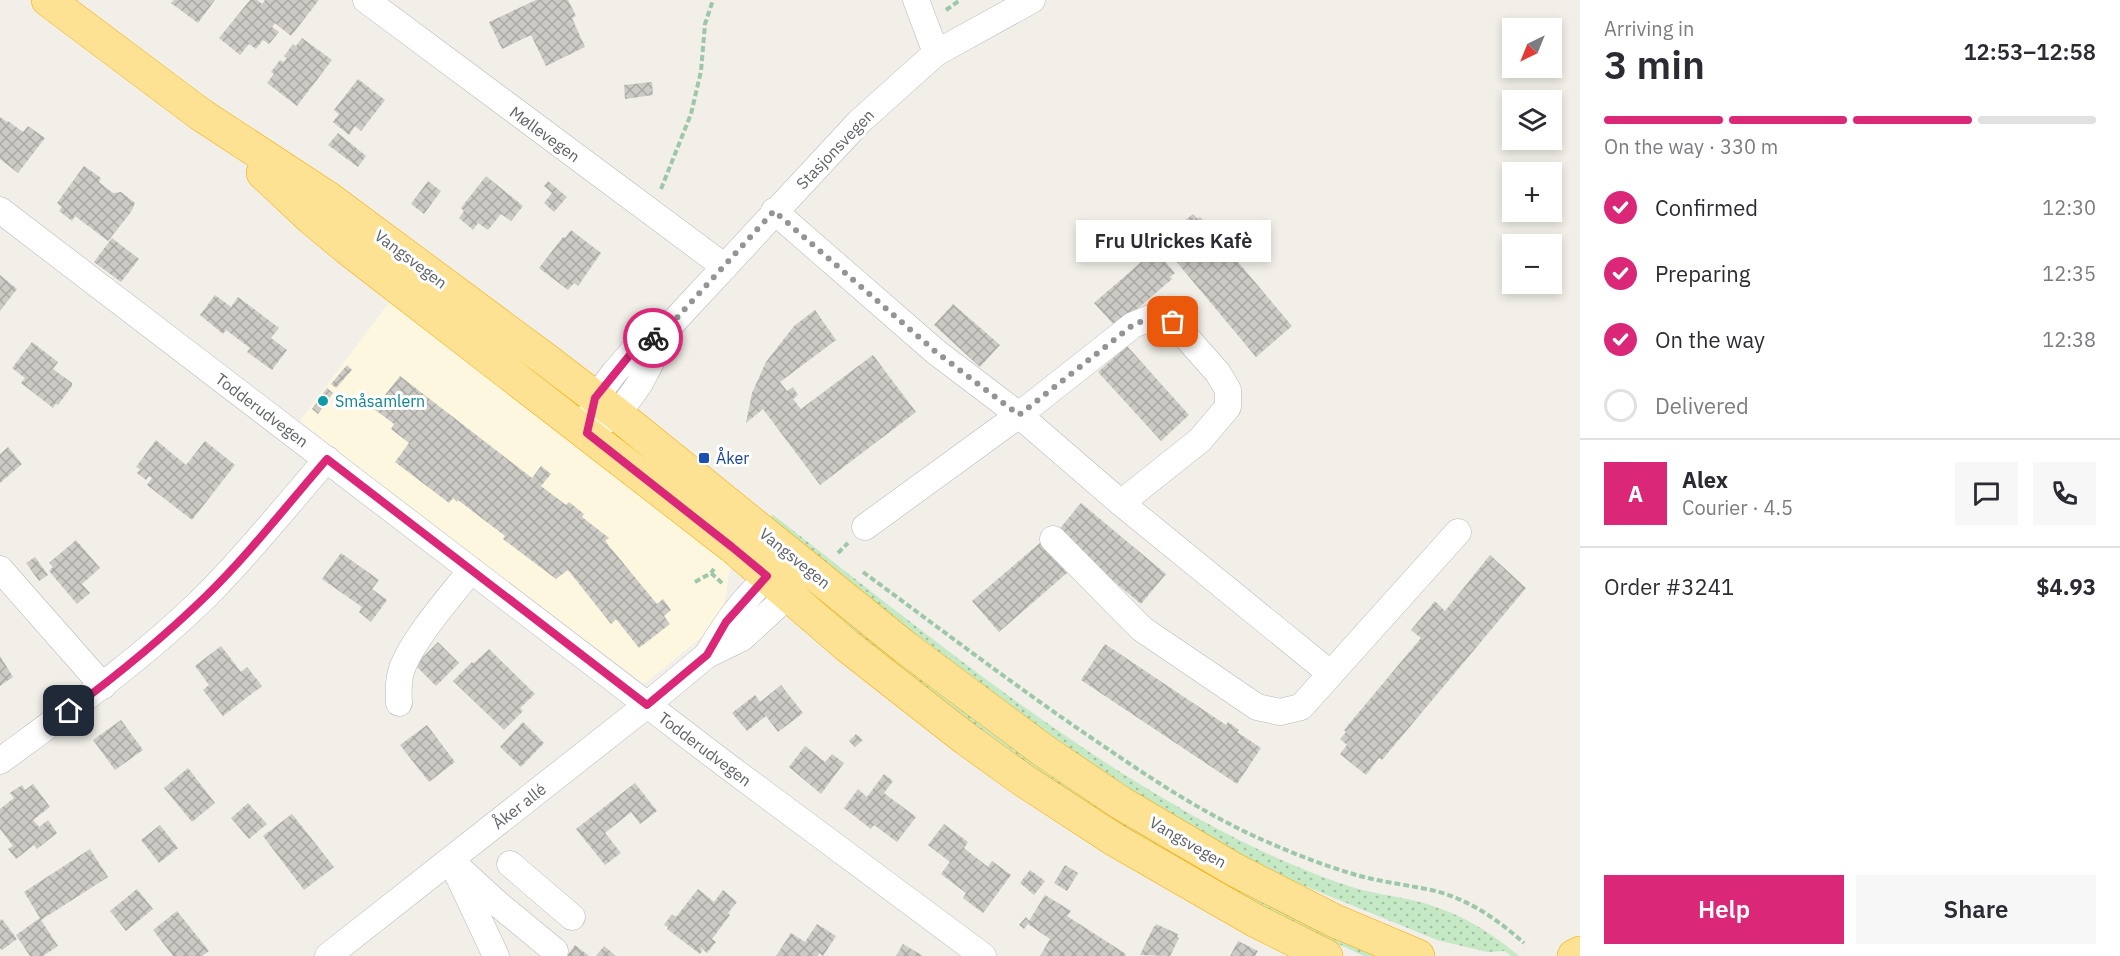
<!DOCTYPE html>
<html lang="en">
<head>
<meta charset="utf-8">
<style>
  :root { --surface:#fff; --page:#f7f7f7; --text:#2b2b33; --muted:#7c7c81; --line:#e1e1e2; --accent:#db2777 }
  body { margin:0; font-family:"IBM Plex Sans",sans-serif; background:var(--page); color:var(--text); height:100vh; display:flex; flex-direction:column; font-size:22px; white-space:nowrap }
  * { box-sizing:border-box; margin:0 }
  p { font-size:20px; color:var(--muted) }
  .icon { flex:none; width:33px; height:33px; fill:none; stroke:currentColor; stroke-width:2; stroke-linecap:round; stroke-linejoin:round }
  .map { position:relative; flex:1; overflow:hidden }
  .side { display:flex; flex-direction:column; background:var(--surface); width:540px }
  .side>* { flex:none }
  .needle { width:39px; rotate:223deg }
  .fabs { position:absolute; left:1502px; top:18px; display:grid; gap:12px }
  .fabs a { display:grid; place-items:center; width:60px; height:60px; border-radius:0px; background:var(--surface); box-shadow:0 3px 9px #0003; font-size:30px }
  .pin { position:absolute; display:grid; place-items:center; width:51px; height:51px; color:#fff; margin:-26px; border-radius:12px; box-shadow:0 3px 9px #0006 }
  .courier { position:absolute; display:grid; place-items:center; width:60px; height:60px; margin:-30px; border:4px solid #db2777; border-radius:50%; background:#fff; color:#222; box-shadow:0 2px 8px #0007 }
  .bubble { position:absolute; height:42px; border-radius:0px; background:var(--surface); box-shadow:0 3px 9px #0003; font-size:20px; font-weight:600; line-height:42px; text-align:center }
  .summary em { font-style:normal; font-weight:600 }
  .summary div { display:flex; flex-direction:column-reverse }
  .summary { display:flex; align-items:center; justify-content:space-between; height:102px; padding:0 24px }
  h1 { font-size:39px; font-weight:600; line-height:45px }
  .bar { display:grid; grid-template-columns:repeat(4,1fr); gap:9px 6px; align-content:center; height:72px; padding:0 24px }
  .bar i { height:8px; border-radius:4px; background:var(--line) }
  .bar .selected { background:var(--accent) }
  .bar p { grid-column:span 4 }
  .line { display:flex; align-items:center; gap:15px; padding:0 24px; border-top:2px solid var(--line) }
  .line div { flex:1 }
  .round { display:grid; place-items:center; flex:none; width:63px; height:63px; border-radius:0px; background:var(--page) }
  ol { padding:0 24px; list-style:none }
  li { display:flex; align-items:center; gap:18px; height:66px }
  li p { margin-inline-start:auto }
  li .icon { padding:6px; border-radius:50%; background:var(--accent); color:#fff; stroke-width:4 }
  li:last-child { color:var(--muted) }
  li i { width:33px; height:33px; border:3px solid var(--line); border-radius:50% }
  .primary-button { display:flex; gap:12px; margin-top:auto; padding:12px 24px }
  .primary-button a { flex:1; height:69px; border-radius:0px; background:var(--accent); color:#fff; font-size:24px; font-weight:600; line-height:69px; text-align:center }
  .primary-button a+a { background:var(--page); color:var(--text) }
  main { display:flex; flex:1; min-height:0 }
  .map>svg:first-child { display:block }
  .commercial { fill:#fef7e0 }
  .grass { fill:url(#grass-dots) }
  .building { fill:url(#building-cross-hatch) }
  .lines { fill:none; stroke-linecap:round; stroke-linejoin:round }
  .minor-casing { stroke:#b5b8bc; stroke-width:27 }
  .highway-casing { stroke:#f9ab00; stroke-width:34 }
  .path { stroke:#9cc7a9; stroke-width:4; stroke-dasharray:6 3; stroke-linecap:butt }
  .minor { stroke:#fff; stroke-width:26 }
  .highway { stroke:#fde293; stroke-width:33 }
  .done { stroke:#929495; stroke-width:6; stroke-dasharray:0 10.8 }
  .route { stroke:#db2777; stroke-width:8 }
  .culture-dot { fill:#0f9aa8; stroke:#fff; stroke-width:2 }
  .transit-dot { fill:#1a4fb4; stroke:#fff; stroke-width:2 }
  .labels { text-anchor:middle; stroke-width:6; stroke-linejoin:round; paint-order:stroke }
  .street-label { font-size:16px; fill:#5f6368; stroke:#fff }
  .culture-label { font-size:16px; fill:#0d838f; stroke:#fff; text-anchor:start }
  .transit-label { font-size:16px; fill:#164399; stroke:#fff; text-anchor:start }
</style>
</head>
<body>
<main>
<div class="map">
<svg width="1580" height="956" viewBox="0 0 1580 956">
  <defs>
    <pattern id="grass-dots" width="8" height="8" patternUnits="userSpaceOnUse" patternTransform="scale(1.5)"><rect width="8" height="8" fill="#c5e8c5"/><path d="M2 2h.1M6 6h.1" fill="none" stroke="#a3c0a4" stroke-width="1.8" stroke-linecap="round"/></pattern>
    <pattern id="building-cross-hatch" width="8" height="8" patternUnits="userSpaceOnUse" patternTransform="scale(1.5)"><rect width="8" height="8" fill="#cccac5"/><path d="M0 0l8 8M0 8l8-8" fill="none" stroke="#a9a8a4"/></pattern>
  </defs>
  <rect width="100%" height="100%" fill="#f1efe8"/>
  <path class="commercial" d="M391,300L714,549L730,568L724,607L710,630L644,684L415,512L300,421Z"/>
  <path class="grass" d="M772,514C922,630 1071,755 1241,841C1280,860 1320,878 1362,890C1386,896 1411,898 1433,906C1466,917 1493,934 1519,956H1511L1505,951L1487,952L1437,940L1278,875L1171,815L1060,745L990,695L785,532L771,518Z
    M823,597L1384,956H1364L1296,924L1158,849L1037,772L952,710L819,603Z"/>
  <path class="building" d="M174,0H215L198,23L171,3Z
    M250,0H257L262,4L265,0H319L291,36L275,23L272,27L279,32L269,44L263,40L256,49L249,44L240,55L219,38Z
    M536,0H568L576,16L572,18L585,47L546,66L531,35L502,49L489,22Z
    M302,38L332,60L297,106L267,83L274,74L271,72L280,60L283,62L287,58L284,56L293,44L296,46Z
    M358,79L385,100L361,131L355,126L349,135L333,122L339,114L334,110Z
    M652,82L653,95L625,99L624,85Z
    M0,117L7,122L8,121L23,132L28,126L45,138L18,173L0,159Z
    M338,133L366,156L358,167L328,145Z
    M84,166L101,178L99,182L113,193L121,192L135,203L131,212L108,241L75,216L72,221L59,211L62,207L57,203Z
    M486,176L523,206L511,221L501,214L488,230L478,223L473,230L459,218L464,211L461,208Z
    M428,181L441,191L424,214L411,204Z
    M548,181L567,197L554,212L544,203L552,193L544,186Z
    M1193,214L1198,219L1200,217L1292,326L1256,357L1165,248L1172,241L1167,235Z
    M571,230L601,253L578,286L574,283L568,290L539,268L563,237L565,238Z
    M112,238L139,259L121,282L94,262Z
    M1155,250L1175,273L1170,277L1172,279L1116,327L1094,303Z
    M0,275L17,289L0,311Z
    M215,295L231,307L238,297L279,328L271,338L287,350L272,370L247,352L250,348L226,330L223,334L200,315Z
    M953,304L1000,345L980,367L934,325Z
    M815,310L836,340L780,382L787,391L793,387L798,395L793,399L801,409L873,355L916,412L820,485L763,409L746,423L752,393L766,362L794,326Z
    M32,342L58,362L53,369L72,383V386L58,405L56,403L53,408L21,383L25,378L12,368Z
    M1127,346L1189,415L1161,441L1098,372Z
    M347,365L352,370L336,388L331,384Z
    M400,376L532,478L541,466L551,474L541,486L566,505L569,502L584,514L582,517L609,538L605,541L657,604L663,599L671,610L664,616L670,624L639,648L616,619L611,624L568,570L556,579L503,539L505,536L458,500L457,502L453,498L449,503L395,462L409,443L391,429L394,424L374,409Z
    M327,388L333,393L318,414L312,409Z
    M156,440L186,465L205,441L235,465L192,520L147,485L152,478L149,476L146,480L137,473L140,469L136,467Z
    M8,447L22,464L0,483V454Z
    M1081,503L1166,574L1141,604L1056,533Z
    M76,540L100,568L82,584L90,593L77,604L49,571L53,567L49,563Z
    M1041,542L1067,573L999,632L972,601Z
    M341,553L379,580L372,589L387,600L371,622L359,612L362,607L322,579Z
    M1490,555L1526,588L1382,760L1379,758L1366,775L1340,754L1347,745L1340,739L1346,732L1344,730L1421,638L1411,630L1435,601L1445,611Z
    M35,557L48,575L39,581L26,563Z
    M438,642L459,663L436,686L415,665Z
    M1105,644L1226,725L1228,722L1239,730L1237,732L1261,748L1237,784L1081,680Z
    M221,646L241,672L247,667L262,686L223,716L203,690L209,685L195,666Z
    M489,649L535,694L520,708L523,711L504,730L453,681L472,662L474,663Z
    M0,656L13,677L0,686Z
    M781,685L803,713L778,732L766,716L747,731L732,713L755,695L760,702Z
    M121,720L143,750L115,770L93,740Z
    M523,722L544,743L521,767L500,747Z
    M427,725L455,762L429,782L400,745Z
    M856,734L863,740L855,747L849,741Z
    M805,746L825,762L832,754L844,763L821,794L789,767Z
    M188,768L215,803L192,822L164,788Z
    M884,774L893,781L884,793L916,817L897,842L874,825L871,829L844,808L858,789L867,797Z
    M635,783L657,811L640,824L631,812L605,833L621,853L605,865L576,829Z
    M33,784L50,807L33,820L39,827L48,820L57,833L37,849L34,845L16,859L8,849L13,846L0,829V809L14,798L10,793L22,785L25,790Z
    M248,803L267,824L249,839L231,818Z
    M292,814L334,867L304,890L263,836Z
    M944,824L968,842L964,848L988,867L992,861L1011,875L983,913L963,898L966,893L941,874L950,862L928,845Z
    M160,825L178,848L159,863L141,840Z
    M90,849L108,877L41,920L58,946L43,956H30L16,935L40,918L24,892Z
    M1065,865L1078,873L1067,891L1054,883Z
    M1030,870L1045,881L1034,895L1020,883Z
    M137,889L153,909L126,931L110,911Z
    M698,889L714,902L723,890L737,902L728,913L730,915L712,939L716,942L707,953L700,947L702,951L700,954L667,929L668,927L664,925L672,914L676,917Z
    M1045,895L1071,911L1067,916L1126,954L1125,956H1040L1050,939L1028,924L1024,929L1019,925L1026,917L1029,921Z
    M177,911L209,951L202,956H173L153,930Z
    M2,919L17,939L2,950L0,948V920Z
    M817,924L836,936L823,956L819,953L818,956H776L791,933L805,942Z
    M1156,924L1178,934L1177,937L1179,938L1170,956L1140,955L1154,926L1155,927Z
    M1238,941L1258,951L1255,956H1230Z
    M903,944L923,956H896Z
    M575,945L589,956H567Z
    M604,946L616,956H596Z"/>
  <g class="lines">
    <defs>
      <path id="minor" d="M366,0L725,267
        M916,0L936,53
        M0,210L726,765L983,956
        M774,211L936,352L1019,415L1121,503L1331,674
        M602,423C635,403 650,365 665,331
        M587,433L595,398L614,373L633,351L665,331L859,122L936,53L1032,0
        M865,527L1019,415L1133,325L1155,316L1173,322L1218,373L1228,390V407L1200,440L1121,503
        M1053,539L1142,629L1257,707L1280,712L1301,707L1458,532
        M0,569L103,686
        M707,655C727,621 749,589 782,567
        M399,703C398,690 398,678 403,666C416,635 450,597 471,570
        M0,761C71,709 143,658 206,596C249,553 287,505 327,459
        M450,860L498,904L555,951
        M510,864L572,917
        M457,873L496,956
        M328,956L647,705L707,655L742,638L780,603L787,594L791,578"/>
      <path id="highway" d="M48,0L200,114L328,198L545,359L617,414L906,648L1044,751L1121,803L1235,870L1335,921L1418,956
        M263,173L311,218L347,248L733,547L846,645L966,739L1023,780L1115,840L1254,920L1326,956
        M1574,956L1580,953"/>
    </defs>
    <use href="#minor" class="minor-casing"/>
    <use href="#highway" class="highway-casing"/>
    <path class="path" d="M946,10L960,0
      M661,189L691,114L701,71L705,24L713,0
      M838,553L848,543
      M863,572C942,630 1020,690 1102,745C1150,778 1200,811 1254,836C1287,851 1324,866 1360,876C1383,882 1407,885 1431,890C1467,898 1497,919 1524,943
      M711,573L723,584
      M695,582L711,573L714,569"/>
    <use href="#minor" class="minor"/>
    <use href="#highway" class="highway"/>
  </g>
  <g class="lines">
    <path class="done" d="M653,338L665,331L774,211L936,352L1019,415L1133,325L1155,316L1173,322"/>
    <path class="route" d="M69,711C116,676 163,638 206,596C249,554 287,505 327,459L647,705L707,655L726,622L767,576L732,547L587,433L595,398L633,351L653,338"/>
  </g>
  <circle class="culture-dot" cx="323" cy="401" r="6"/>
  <rect class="transit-dot" x="698" y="452" width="12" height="12" rx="3"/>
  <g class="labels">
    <g class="street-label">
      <text transform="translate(545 134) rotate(36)" y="6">Møllevegen</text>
      <text transform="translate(835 149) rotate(-46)" y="6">Stasjonsvegen</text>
      <text transform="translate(411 259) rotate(37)" y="6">Vangsvegen</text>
      <text transform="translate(262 410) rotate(37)" y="6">Todderudvegen</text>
      <text transform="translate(795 558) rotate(39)" y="6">Vangsvegen</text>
      <text transform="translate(705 749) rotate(37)" y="6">Todderudvegen</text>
      <text transform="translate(519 806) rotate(-38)" y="6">Åker allé</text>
      <text transform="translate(1188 842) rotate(30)" y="6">Vangsvegen</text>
    </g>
    <g class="culture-label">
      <text x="335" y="407">Småsamlern</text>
    </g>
    <g class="transit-label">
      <text x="716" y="464">Åker</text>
    </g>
  </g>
</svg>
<div class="fabs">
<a><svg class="needle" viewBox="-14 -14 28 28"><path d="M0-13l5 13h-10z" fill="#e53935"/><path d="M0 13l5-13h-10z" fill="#7c7c81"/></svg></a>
<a><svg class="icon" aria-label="layers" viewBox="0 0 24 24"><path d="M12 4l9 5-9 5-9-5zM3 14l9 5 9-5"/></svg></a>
<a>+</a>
<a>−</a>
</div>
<div class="pin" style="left:1173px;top:322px;background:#ea580c"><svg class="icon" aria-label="bag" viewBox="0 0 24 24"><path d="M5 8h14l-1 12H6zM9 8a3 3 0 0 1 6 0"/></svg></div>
<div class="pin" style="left:69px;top:711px;background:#1f2937"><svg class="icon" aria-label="home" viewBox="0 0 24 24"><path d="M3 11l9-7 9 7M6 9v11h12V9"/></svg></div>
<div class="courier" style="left:653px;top:338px"><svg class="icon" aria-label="bike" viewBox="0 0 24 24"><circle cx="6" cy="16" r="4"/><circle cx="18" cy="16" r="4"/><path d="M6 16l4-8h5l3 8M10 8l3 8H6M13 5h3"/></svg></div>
<div class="bubble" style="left:1076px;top:220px;width:195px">Fru Ulrickes Kafè</div>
</div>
<section class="side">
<div class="summary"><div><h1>3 min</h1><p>Arriving in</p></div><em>12:53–12:58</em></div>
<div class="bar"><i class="selected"></i><i class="selected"></i><i class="selected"></i><i></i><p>On the way · 330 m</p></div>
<ol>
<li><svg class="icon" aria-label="check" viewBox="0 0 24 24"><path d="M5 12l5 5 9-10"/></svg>Confirmed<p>12:30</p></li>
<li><svg class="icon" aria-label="check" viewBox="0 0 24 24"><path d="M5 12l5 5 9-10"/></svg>Preparing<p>12:35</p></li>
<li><svg class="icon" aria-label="check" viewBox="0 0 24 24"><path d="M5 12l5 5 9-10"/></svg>On the way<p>12:38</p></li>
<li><i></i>Delivered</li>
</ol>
<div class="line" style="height:108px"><b class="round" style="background:var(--accent);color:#fff">A</b><div><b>Alex</b><p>Courier · 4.5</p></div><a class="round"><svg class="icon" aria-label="chat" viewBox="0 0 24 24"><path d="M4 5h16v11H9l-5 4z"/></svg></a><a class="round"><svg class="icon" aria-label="phone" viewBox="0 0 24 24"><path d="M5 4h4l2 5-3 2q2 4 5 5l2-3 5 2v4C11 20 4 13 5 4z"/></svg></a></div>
<div class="line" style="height:78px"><div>Order #3241</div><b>$4.93</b></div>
<div class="primary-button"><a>Help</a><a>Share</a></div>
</section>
</main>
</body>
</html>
